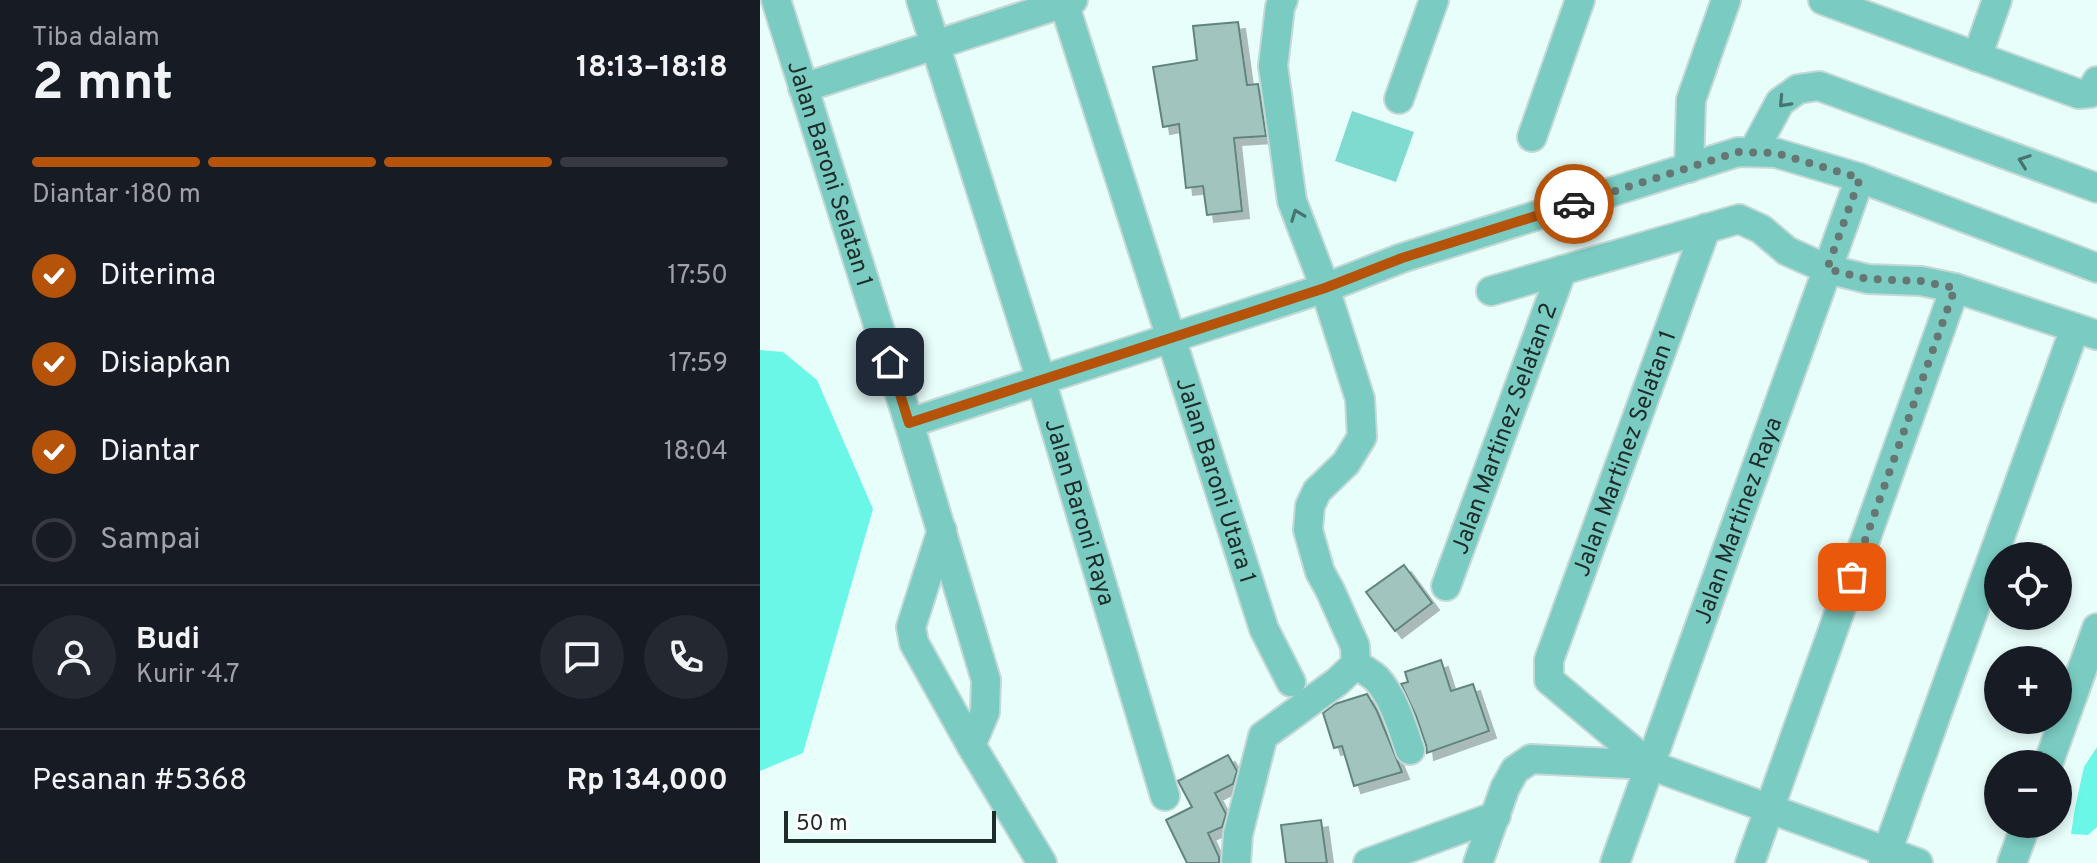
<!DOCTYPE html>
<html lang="id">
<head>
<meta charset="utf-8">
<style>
  :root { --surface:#171b24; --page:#242831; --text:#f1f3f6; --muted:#9ea1a6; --line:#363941; --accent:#b45309 }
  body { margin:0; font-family:Overpass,sans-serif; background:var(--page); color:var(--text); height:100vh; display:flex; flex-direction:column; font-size:30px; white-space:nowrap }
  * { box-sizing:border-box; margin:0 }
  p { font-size:26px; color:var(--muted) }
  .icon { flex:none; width:44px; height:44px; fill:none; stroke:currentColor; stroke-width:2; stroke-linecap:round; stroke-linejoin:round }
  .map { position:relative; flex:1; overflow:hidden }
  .panel { display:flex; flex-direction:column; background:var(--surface); width:760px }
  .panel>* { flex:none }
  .fabs { position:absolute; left:1224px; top:542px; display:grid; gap:16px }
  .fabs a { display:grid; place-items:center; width:88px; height:88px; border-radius:50%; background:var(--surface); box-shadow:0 4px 12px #0003; font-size:40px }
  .scale { position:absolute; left:24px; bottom:20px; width:212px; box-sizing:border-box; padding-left:8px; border:4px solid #1e2c2a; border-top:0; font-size:22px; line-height:28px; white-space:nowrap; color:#1e2c2a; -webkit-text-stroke:6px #fff; paint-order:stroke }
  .pin { position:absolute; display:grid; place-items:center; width:68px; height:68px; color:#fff; margin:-34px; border-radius:16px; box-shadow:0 4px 12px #0006 }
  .courier { position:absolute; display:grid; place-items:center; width:80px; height:80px; margin:-40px; border:6px solid #b45309; border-radius:50%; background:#fff; color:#222; box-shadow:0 2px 10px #0007 }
  .headline em { font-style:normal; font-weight:700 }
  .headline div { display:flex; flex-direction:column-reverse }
  .headline { display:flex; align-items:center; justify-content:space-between; height:136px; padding:0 32px }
  h1 { font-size:52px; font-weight:700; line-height:60px }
  .bar { display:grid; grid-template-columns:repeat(4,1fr); gap:12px 8px; align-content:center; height:96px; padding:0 32px }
  .bar i { height:10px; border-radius:6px; background:var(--line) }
  .bar .on { background:var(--accent) }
  .bar p { grid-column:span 4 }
  .line { display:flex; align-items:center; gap:20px; padding:0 32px; border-top:2px solid var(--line) }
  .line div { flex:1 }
  .round { display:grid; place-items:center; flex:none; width:84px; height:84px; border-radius:42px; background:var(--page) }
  ol { padding:0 32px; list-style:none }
  li { display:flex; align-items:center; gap:24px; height:88px }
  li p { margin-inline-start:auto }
  li .icon { padding:8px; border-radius:50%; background:var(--accent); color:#fff; stroke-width:4 }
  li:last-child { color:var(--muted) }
  li i { width:44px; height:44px; border:4px solid var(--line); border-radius:50% }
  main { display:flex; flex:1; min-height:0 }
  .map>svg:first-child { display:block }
  .green { fill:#7fdacf }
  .water { fill:#6bf7e8 }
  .building { fill:#a1c4bf; stroke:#62847f; stroke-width:2; filter:url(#shadow) }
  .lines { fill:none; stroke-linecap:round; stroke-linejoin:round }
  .minor-casing { stroke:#c4d8d5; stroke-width:32 }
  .minor { stroke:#7accc2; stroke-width:28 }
  .oneway { stroke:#47746e }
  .done { stroke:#657673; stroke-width:8; stroke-dasharray:0 14.4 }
  .route { stroke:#b45309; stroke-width:10 }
  .labels { text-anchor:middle; stroke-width:8; stroke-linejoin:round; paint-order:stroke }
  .street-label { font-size:24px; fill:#1e2c2a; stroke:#fff }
</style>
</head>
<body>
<main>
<section class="panel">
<div class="headline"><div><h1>2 mnt</h1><p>Tiba dalam</p></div><em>18:13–18:18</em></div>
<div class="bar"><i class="on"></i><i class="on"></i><i class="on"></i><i></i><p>Diantar · 180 m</p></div>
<ol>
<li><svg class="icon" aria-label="check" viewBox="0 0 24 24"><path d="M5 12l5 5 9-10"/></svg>Diterima<p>17:50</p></li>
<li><svg class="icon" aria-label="check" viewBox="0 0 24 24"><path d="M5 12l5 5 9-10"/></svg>Disiapkan<p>17:59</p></li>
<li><svg class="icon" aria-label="check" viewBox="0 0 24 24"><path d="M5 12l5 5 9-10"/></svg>Diantar<p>18:04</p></li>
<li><i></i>Sampai</li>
</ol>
<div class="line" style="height:144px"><a class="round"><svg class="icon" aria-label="person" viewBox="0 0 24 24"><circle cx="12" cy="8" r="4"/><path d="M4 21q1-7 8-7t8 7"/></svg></a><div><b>Budi</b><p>Kurir · 4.7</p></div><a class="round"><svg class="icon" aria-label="chat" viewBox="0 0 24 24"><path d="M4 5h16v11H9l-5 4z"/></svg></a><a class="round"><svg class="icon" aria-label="phone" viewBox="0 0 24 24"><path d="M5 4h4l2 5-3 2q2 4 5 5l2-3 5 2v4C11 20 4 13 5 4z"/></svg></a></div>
<div class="line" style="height:104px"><div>Pesanan #5368</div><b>Rp 134,000</b></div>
</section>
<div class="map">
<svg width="1337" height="863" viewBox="0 0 1337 863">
  <defs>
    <filter id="shadow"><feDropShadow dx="7" dy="7" stdDeviation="0" flood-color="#0004"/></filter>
  </defs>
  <rect width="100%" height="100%" fill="#e8fefb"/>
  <path class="green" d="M592,111L654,132L636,182L575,161Z"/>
  <path class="water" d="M0,350L23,352L57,380L113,509L43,753L0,771Z
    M1337,747V827L1328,835L1311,834L1315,808L1324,767Z"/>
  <path class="building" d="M478,22L487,85L498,84L506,136L474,138L482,211L447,215L443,186L426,188L419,124L403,127L393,67L437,60L433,26Z
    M644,565L672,603L635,631L606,592Z
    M681,660L691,691L713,684L729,731L667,753L666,745L656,716L641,684L648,682L645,672Z
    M607,694L617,711L642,772L594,786L582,746L574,748L563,713L575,704Z
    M468,755L477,771L473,784L455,793L466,814L462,827L448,833L459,857V863H427L406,820L432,807L418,781Z
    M561,820L567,863H526L521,825Z"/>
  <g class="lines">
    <defs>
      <g id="minor">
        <path id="s1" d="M16,0L149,423L226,680L225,712L211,745"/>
        <path id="s2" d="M161,0L281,380L405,796"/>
        <path id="s3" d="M303,0L504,629L531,682"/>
        <path d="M1063,0L1319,94L1330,93L1337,81"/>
        <path d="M1217,57L1237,0"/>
        <path d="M43,88L313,0"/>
        <path d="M639,99L674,0"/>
        <path d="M772,137L820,0"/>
        <path d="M993,152L1020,102L1038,89L1059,86L1337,188"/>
        <path d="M929,168L931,100L966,0"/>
        <path d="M731,291L979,219L1001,229L1027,251L1067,269L1108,279L1161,281L1195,288L1337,335"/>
        <path d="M149,423L565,288L642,258L978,152L1016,153L1100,178L1337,268"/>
        <path d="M182,530L151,627L154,643L211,745L282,863"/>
        <path id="s4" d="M686,586L802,270"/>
        <path d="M596,664C602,669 611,673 617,679C634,698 642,727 650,750"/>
        <path d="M1288,764L1337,628"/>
        <path id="s5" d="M890,765L789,680V660L946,228"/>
        <path d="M476,863L478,834L503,736L577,682L596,664L595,646L570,590L560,572L548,530L550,506L557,491L586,463L602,437L600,399L564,285L532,201L513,66L520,7L523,0"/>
        <path d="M608,863L736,816"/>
        <path d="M718,863L745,788L755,770L771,759L890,765L1158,863"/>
        <path id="s6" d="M855,863L1100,178"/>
        <path d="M990,863L1195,288"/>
        <path d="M1123,863L1315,328"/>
        <path d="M1252,863L1266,824"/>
      </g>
    </defs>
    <use href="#minor" class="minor-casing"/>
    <use href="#minor" class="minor"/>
  </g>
  <defs><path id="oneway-chevron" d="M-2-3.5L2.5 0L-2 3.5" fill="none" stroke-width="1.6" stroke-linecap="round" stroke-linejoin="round" transform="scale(2)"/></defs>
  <g class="oneway">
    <use href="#oneway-chevron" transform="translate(1024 102) rotate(133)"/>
    <use href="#oneway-chevron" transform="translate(1264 161) rotate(-160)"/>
    <use href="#oneway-chevron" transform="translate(537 215) rotate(-111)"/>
  </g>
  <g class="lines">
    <path class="done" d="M814,204L978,152L1016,153L1100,178L1067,269L1108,279L1161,281L1195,288L1092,577"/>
    <path class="route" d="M130,362L149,423L565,288L642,258L814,204"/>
  </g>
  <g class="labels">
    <g class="street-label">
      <text dy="8" stroke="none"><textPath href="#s1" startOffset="182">Jalan Baroni Selatan 1</textPath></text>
      <text dy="8" stroke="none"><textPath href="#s4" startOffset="168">Jalan Martinez Selatan 2</textPath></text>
      <text dy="8" stroke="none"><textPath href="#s5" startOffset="372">Jalan Martinez Selatan 1</textPath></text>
      <text dy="8" stroke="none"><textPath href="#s3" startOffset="504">Jalan Baroni Utara 1</textPath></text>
      <text dy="8" stroke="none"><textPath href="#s2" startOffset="536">Jalan Baroni Raya</textPath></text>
      <text dy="8" stroke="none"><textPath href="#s6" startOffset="364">Jalan Martinez Raya</textPath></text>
    </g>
  </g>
</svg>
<div class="fabs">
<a><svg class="icon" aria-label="locate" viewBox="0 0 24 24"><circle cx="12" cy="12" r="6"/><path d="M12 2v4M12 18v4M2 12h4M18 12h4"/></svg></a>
<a>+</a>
<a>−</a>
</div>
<div class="scale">50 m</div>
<div class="pin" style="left:1092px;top:577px;background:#ea580c"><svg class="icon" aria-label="bag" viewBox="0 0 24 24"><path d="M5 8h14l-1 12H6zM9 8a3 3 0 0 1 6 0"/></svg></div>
<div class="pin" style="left:130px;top:362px;background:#1f2937"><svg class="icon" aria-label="home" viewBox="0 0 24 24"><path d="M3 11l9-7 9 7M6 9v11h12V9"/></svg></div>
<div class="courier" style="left:814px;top:204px"><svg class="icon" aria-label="car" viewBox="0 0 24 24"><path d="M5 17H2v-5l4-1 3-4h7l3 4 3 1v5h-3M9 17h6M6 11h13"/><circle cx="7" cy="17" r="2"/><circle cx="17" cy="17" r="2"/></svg></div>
</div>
</main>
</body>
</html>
